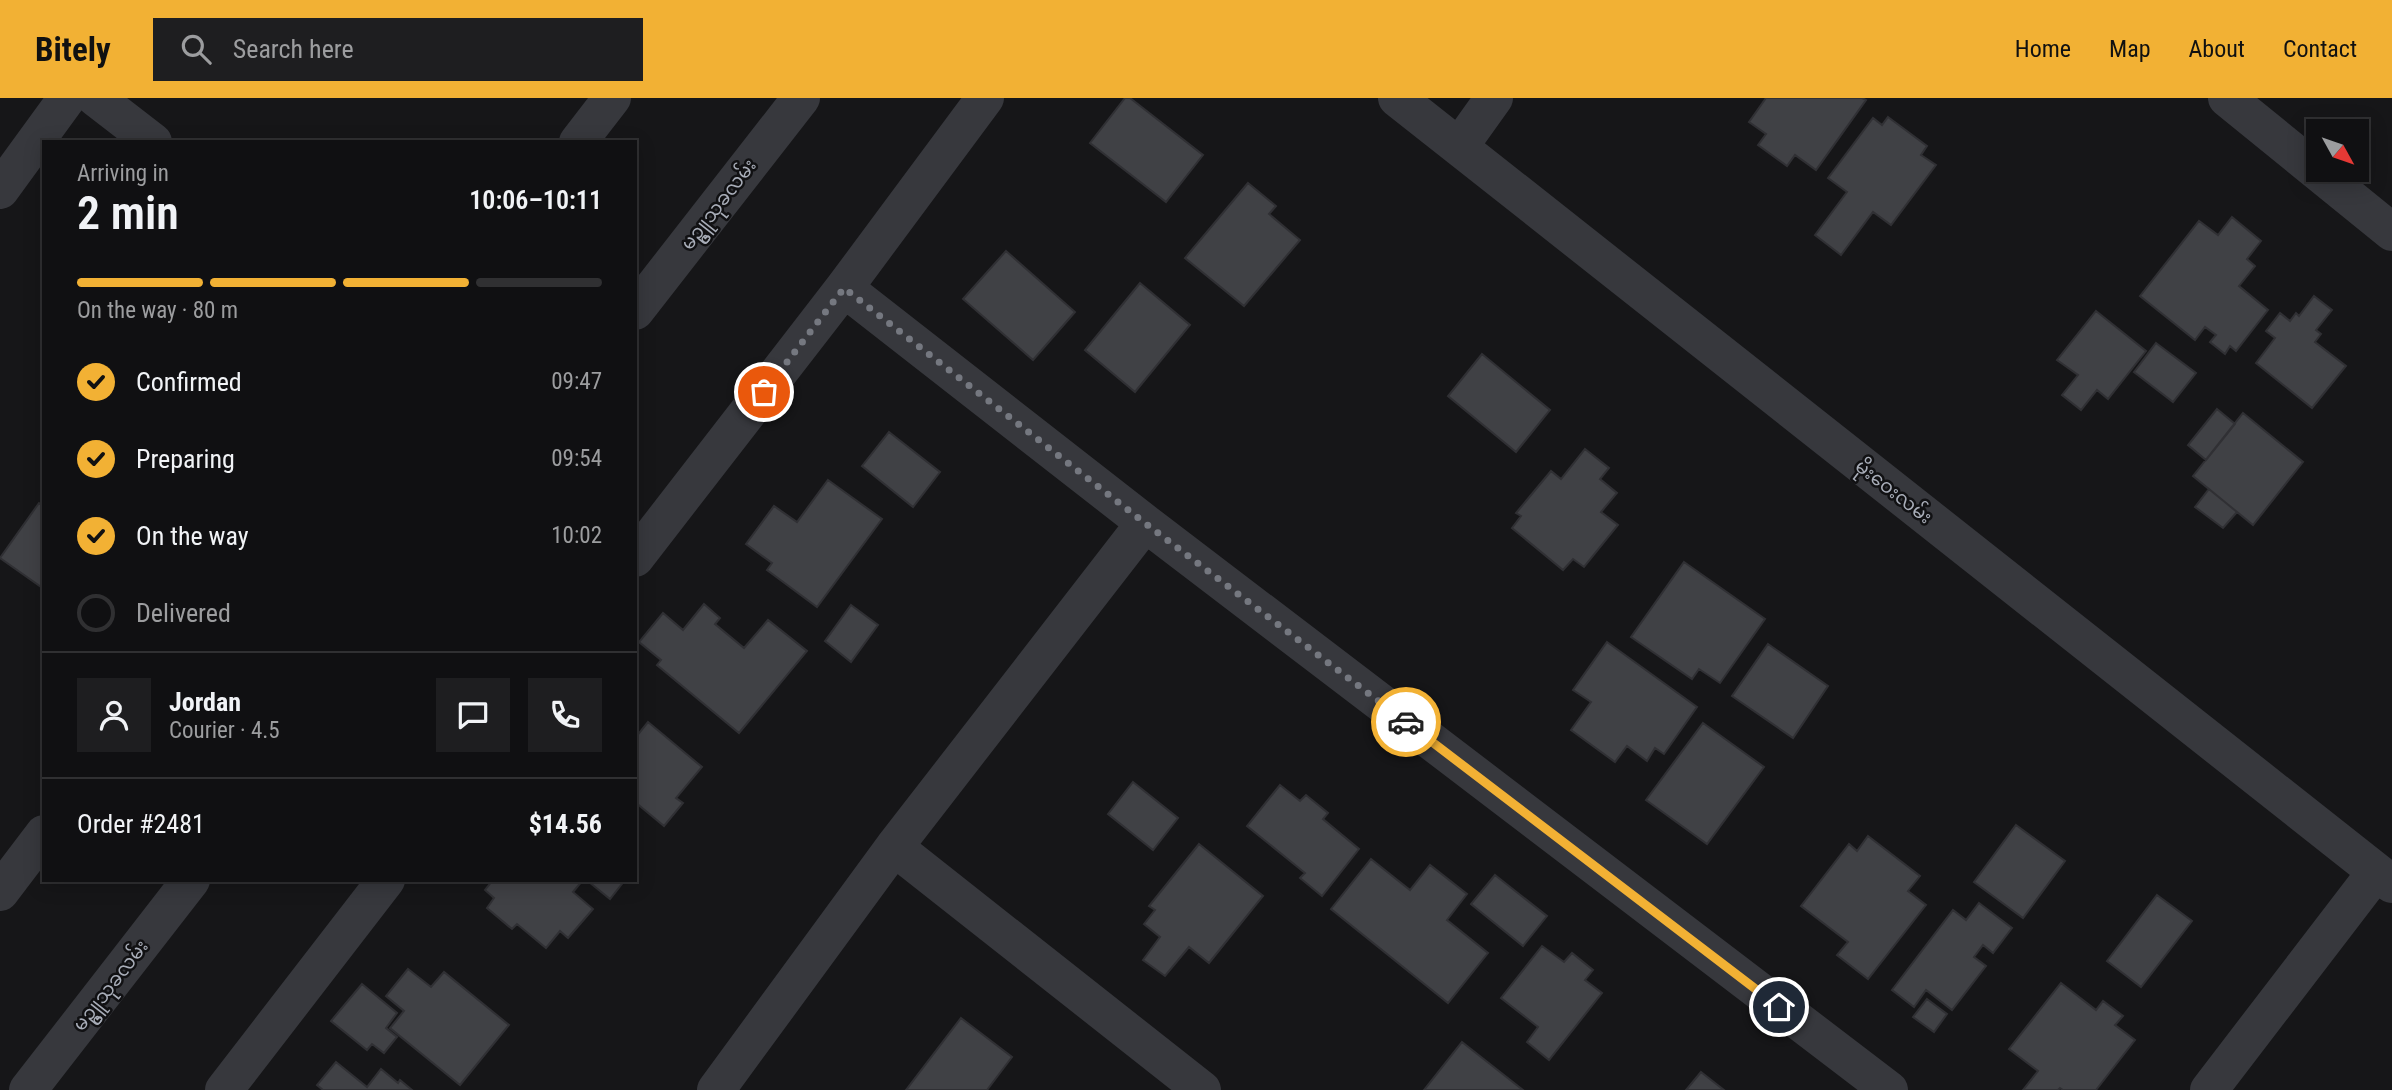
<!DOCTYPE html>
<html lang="en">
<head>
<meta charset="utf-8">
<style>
  :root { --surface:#101012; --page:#1e1e20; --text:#f1f3f6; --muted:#9c9d9f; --line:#303032; --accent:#f2b134 }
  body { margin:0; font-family:"Roboto Condensed","Noto Sans Myanmar",sans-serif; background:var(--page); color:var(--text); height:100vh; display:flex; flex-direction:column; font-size:26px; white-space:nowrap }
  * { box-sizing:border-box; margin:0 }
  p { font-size:23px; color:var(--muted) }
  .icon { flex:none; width:38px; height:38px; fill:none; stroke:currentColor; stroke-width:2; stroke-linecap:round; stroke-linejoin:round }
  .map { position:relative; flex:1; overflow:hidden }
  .panel { position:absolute; left:42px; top:42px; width:595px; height:742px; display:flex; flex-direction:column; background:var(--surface); border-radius:0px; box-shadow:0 4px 18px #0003,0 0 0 2px var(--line) }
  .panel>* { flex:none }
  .needle { width:46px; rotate:130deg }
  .fabs { position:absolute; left:2306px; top:21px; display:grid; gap:14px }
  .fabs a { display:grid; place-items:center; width:63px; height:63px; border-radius:0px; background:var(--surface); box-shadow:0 4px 18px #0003,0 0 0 2px var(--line); font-size:35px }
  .pin { position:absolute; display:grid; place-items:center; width:60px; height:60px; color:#fff; margin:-30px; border:4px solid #fff; border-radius:50%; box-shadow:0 2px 7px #0007 }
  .courier { position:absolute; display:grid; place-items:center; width:70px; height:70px; margin:-35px; border:5px solid #f2b134; border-radius:50%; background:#fff; color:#222; box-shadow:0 2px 9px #0007 }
  .summary em { font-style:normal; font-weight:600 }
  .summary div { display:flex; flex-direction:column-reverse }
  .summary { display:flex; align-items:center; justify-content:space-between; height:119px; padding:0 35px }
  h1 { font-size:46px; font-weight:600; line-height:52px }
  .bar { display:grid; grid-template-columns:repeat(4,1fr); gap:10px 7px; align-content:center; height:84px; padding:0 35px }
  .bar i { height:9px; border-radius:5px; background:var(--line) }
  .bar .active { background:var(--accent) }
  .bar p { grid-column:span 4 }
  .line { display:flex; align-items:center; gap:18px; padding:0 35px; border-top:2px solid var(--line) }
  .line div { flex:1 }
  .round { display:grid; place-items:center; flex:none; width:74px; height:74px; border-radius:0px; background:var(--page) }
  ol { padding:0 35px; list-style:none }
  li { display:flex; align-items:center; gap:21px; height:77px }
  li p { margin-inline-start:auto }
  li .icon { padding:7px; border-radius:50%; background:var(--accent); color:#111; stroke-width:4 }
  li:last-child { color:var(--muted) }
  li i { width:38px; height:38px; border:4px solid var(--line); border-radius:50% }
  header { display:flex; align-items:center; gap:42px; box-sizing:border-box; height:98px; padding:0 35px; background:var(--accent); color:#111 }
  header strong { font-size:33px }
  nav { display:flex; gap:38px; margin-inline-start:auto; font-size:24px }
  .search { width:490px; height:63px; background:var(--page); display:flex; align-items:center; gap:18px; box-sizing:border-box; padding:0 24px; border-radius:0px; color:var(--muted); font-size:26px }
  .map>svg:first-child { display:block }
  .building { fill:#404145; stroke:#303034; stroke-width:2 }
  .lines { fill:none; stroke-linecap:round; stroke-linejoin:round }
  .minor { stroke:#37383d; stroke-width:38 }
  .done { stroke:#757880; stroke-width:7; stroke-dasharray:0 12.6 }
  .route { stroke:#f2b134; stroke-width:9 }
  .labels { text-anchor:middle; stroke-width:5; stroke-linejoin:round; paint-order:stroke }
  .street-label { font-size:19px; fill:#a8adb8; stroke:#111113 }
</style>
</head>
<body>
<header>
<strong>Bitely</strong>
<div class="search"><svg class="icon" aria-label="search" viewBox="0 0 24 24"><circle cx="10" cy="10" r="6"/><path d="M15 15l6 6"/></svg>Search here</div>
<nav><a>Home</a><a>Map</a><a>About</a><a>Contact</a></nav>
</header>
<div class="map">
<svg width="2392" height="992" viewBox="0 0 2392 992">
  <rect width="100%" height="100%" fill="#161618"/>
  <path class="building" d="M1125,0H1130L1203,57L1166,104L1090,45Z
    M1766,0H1862L1866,2L1816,72L1795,57L1787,68L1758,47L1766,36L1749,24Z
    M1888,19L1927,48L1921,57L1936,67L1891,127L1873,114L1841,157L1815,137L1847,94L1828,80L1873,20L1882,27Z
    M1248,85L1276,108L1269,116L1300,142L1244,208L1185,160Z
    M2232,119L2261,143L2247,161L2255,168L2239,188L2268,212L2236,253L2230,248L2225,256L2210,244L2216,237L2205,229L2195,242L2140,198L2199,123L2218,137Z
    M1006,153L1075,214L1033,262L963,201Z
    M1140,185L1190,227L1135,294L1085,252Z
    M2314,198L2332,212L2316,232L2321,236L2315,244L2346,268L2312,310L2256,265L2275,240L2266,233L2280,215L2290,223L2296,215L2299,218Z
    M2096,213L2146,253L2108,301L2097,292L2081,312L2062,297L2078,277L2057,262Z
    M2156,245L2196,275L2173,304L2134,274Z
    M1482,256L1550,312L1516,354L1448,298Z
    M2217,311L2235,326L2206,362L2188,347Z
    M2243,315L2303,364L2253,427L2193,378Z
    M889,334L940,374L913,409L862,368Z
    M1585,351L1609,370L1600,381L1617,395L1601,414L1618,427L1584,469L1573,461L1563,472L1512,430L1521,418L1516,415L1551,373L1561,381Z
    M828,382L882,421L817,509L767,472L772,465L746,446L774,408L797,424Z
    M2209,391L2237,414L2223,430L2195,409Z
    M39,405L44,408V491L0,460Z
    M1684,464L1765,521L1720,585L1699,571L1692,581L1631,539Z
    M704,506L720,520L715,526L744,550L768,522L807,553L739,635L657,567L661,562L639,544L663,515L683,532Z
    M851,507L878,527L851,564L825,543Z
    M1607,544L1697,609L1664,656L1655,650L1647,663L1627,648L1615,664L1571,632L1591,604L1573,592Z
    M1768,546L1828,588L1793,640L1732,598Z
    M648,624L702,669L676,700L683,705L664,728L635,704V640Z
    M1703,625L1764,669L1707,746L1646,702Z
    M1133,684L1178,720L1153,752L1108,716Z
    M1280,687L1300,703L1306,697L1328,715L1323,721L1359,751L1322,798L1300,780L1305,775L1247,728Z
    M2016,727L2065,763L2023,820L1974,784Z
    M1868,738L1920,778L1908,793L1926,807L1868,881L1837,857L1848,844L1801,808L1849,746L1857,753Z
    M1199,746L1263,798L1209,865L1189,849L1165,878L1143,862L1160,839L1144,826L1155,812L1149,808Z
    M1371,761L1410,792L1430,767L1467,796L1447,822L1488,855L1448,905L1331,811Z
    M1495,777L1547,818L1523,848L1471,806Z
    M493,782H583L573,794L593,811L568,840L560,833L546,850L517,826L512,831L487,810L494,800L485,792Z
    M590,782H625L610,801L589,784Z
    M2157,797L2192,823L2141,889L2107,863Z
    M1979,805L2012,830L1993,855L1983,847L1974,859L1986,868L1952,912L1926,892L1914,909L1892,892L1953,812L1966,822Z
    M1542,848L1564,864L1572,855L1593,872L1585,882L1602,895L1549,962L1527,944L1538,929L1501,900Z
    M408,871L431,889L444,874L509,927L460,987L390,930L404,913L386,898Z
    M2061,885L2096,912L2103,903L2123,918L2115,927L2135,942L2096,992H2063L2060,990L2058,992H2023L2038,973L2009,951Z
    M362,886L397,915L386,930L397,939L384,955L372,946L367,952L331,923Z
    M1927,901L1947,916L1934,934L1913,919Z
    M961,920L1012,959L987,992H906Z
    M1462,944L1523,992H1424Z
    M336,964L367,989L381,971L398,985L400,982L412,992H323L317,987Z
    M1701,974L1724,992H1686Z"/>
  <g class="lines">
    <path class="minor" d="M96,0L153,44
      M1397,0L2392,786
      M2227,0L2392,134
      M578,44L612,0
      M1459,49L1494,0
      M0,92L67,0
      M635,213L801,0
      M1145,425L1889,992
      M635,460L844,190L985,0
      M894,749L1202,992
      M0,794L44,736
      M28,992L191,782
      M224,992L386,782
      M716,992L894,749L1145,425L844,190
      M2209,992L2376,774"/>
  </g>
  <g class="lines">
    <path class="done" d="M764,294L844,190L1145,425L1406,624"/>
    <path class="route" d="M1406,624L1779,909"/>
  </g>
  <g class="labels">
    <g class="street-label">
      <text transform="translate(718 106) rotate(-52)" y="7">မဥ္ဇူသုခလမ်း</text>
      <text transform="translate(1894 393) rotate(38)" y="7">မိုးဝေးလမ်း</text>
      <text transform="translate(110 887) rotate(-52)" y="7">မဥ္ဇူသုခလမ်း</text>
    </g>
  </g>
</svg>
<div class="fabs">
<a><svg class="needle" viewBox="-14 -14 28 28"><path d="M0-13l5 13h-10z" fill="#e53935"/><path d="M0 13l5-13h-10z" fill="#9c9d9f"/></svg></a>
</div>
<div class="pin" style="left:764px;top:294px;background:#ea580c"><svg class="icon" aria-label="bag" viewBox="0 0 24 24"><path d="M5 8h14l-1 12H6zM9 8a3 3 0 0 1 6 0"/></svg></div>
<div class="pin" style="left:1779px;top:909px;background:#1f2937"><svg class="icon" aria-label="home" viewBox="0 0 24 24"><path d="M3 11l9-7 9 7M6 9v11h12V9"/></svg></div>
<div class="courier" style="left:1406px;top:624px"><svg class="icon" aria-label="car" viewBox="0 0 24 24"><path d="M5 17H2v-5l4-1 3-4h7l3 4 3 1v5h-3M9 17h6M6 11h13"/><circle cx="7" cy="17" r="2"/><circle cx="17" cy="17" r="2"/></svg></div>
<section class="panel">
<div class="summary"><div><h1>2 min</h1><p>Arriving in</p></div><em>10:06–10:11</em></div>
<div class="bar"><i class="active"></i><i class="active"></i><i class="active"></i><i></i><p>On the way · 80 m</p></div>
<ol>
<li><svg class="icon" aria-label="check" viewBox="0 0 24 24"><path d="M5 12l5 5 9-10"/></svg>Confirmed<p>09:47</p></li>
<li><svg class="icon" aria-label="check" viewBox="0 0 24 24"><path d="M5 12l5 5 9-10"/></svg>Preparing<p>09:54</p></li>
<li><svg class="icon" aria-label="check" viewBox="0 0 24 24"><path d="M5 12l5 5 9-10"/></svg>On the way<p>10:02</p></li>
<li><i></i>Delivered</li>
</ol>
<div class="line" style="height:126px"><a class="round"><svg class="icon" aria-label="person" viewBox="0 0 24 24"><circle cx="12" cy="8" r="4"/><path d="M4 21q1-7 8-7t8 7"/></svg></a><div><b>Jordan</b><p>Courier · 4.5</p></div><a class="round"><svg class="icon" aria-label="chat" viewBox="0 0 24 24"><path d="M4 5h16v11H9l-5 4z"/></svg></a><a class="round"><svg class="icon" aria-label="phone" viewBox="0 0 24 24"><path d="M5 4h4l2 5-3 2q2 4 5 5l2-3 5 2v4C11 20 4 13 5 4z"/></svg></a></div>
<div class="line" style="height:91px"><div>Order #2481</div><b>$14.56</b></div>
</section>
</div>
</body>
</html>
